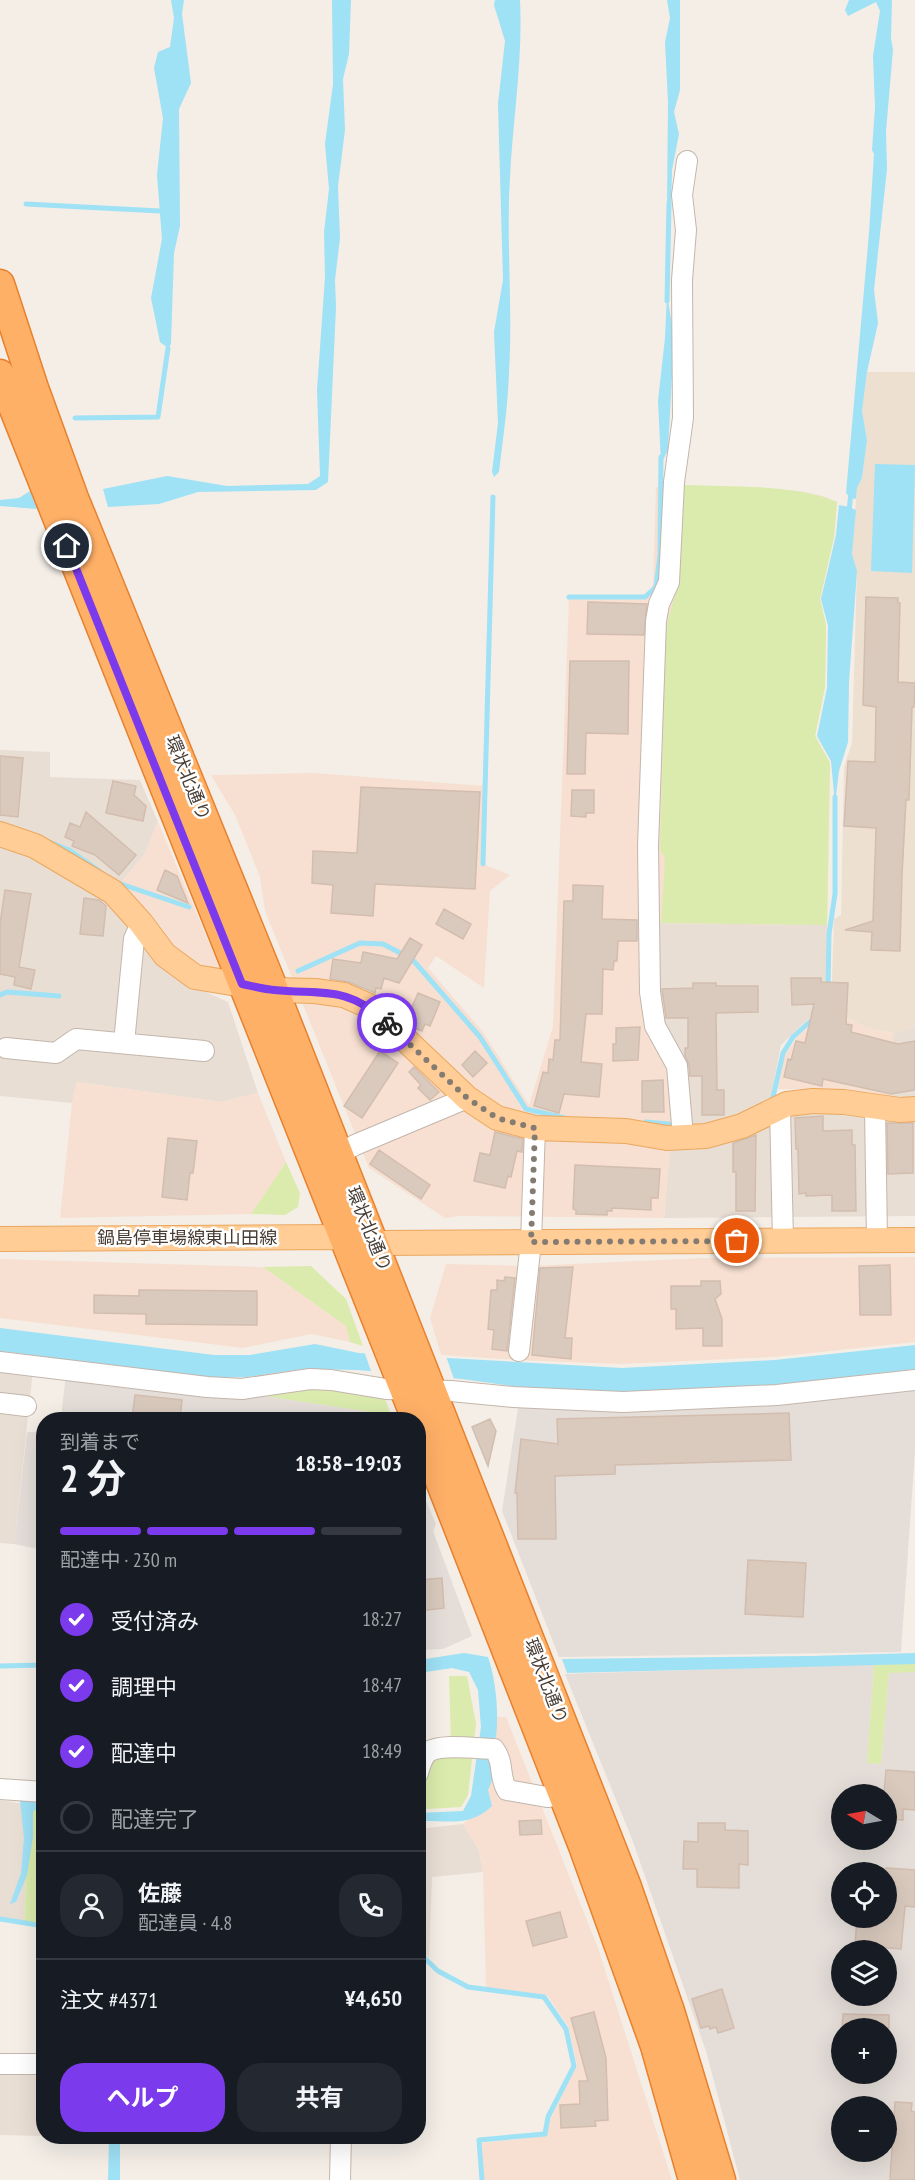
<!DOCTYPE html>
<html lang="ja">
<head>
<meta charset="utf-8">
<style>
  :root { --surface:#171b24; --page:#242831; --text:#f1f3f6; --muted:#9ea1a6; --line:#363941; --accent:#7c3aed }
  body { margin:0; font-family:"PT Sans Narrow","Noto Sans JP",sans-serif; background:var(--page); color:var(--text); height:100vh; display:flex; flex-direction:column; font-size:22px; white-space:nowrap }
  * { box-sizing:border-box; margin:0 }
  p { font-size:20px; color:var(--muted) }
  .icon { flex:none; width:33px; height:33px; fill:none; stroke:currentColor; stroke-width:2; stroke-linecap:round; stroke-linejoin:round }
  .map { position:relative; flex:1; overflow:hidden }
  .panel { position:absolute; left:36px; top:1412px; width:390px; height:732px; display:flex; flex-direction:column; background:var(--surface); border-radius:24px; box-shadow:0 6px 24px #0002 }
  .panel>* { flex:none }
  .needle { width:39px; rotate:280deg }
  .tools { position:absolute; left:831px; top:1784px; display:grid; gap:12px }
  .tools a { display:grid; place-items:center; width:66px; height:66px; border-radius:50%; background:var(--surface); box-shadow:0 6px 24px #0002; font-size:30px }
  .pin { position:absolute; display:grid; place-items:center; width:51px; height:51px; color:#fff; margin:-26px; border:3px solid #fff; border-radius:50%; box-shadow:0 2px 6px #0007 }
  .courier { position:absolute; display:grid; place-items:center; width:60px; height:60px; margin:-30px; border:4px solid #7c3aed; border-radius:50%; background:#fff; color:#222; box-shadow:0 2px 8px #0007 }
  .overview em { font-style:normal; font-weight:700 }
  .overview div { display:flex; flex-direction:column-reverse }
  .overview { display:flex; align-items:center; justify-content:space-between; height:102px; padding:0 24px }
  h1 { font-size:39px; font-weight:700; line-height:45px }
  .bar { display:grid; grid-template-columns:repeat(4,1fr); gap:9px 6px; align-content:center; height:72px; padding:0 24px }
  .bar i { height:8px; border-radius:4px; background:var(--line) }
  .bar .selected { background:var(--accent) }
  .bar p { grid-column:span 4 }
  .line { display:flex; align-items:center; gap:15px; padding:0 24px; border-top:2px solid var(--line) }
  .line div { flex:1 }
  .round { display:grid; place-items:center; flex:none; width:63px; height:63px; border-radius:24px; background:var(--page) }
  ol { padding:0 24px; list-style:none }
  li { display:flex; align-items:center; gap:18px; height:66px }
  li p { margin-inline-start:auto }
  li .icon { padding:6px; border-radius:50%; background:var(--accent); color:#fff; stroke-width:4 }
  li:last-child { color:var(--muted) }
  li i { width:33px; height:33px; border:3px solid var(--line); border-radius:50% }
  .cta { display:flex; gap:12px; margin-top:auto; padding:12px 24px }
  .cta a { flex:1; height:69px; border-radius:24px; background:var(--accent); color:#fff; font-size:24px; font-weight:700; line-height:69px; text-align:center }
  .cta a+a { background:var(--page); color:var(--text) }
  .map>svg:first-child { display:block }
  .residential { fill:#e9ded4 }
  .commercial { fill:#f7e0d1 }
  .industrial { fill:#e4ddd8; fill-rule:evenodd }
  .education { fill:#eee0d0 }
  .green { fill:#daebad }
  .water { fill:#9fe1f5 }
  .pier { fill:#f4eee7 }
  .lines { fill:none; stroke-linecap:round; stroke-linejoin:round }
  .stream { stroke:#9fe1f5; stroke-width:5 }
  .building { fill:#dacabe; stroke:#d2bdae; stroke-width:1.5 }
  .minor-casing { stroke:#c3b6ac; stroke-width:22 }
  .major-casing { stroke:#eba75e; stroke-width:26 }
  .highway-casing { stroke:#e7812e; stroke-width:31 }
  .minor { stroke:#fff; stroke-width:20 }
  .major { stroke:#ffcd95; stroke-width:24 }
  .highway { stroke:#ffb067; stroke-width:28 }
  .done { stroke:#847b73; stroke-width:6; stroke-dasharray:0 10.8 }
  .route { stroke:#7c3aed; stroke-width:8 }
  .labels { text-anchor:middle; stroke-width:5; stroke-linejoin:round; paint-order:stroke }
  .street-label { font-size:18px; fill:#483d35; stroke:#fff }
</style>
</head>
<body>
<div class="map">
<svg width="915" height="2180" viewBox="0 0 915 2180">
  <rect width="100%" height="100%" fill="#f4eee7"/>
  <path class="residential" d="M0,750L50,752V777L140,780L158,822L145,854L118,886L193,986L228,1002L258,1093L221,1102L77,1082L72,1103L0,1096Z
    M645,923L827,925L825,1003L781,1045L770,1100L810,1089L892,1099L893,1033L915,1027V1216L664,1218L670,1144L652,1029Z
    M0,1356L34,1361L14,1544L0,1543Z
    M0,1800L29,1805L24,1921L0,1917Z
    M463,1824L479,1850L483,1872L432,1877L429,1958L419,1947L418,1862L422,1861L419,1846L418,1829Z
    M0,2055L43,2056V2136L0,2135Z"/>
  <path class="commercial" d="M683,485L799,491L823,496L837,502L834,537L820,599L826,625L825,687L815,736L830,763L827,925L645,923L647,1007L674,1067L680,1145H670L664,1218L459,1216L445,1218L369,1168L265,911L260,877L235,815L211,775L314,773L485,786L483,864L510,875L490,891L484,988L436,956L428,968L483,1032L529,1105L553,1026L569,597H645L653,585L656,487Z
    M158,822L220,969L198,967L175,950L118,886L145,854Z
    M831,1009L865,1027L893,1033V1100L810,1089H778L784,1056L798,1036Z
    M77,1082L221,1102L258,1093L286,1162L251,1214L60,1218L72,1103Z
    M915,1257V1342L774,1357L619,1364L516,1360L441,1355L430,1318L446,1264L528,1266L705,1258Z
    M0,1259L263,1267L346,1326L350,1342L311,1334L243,1348L0,1318Z
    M488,1717H506L598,1948L672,2180H484L482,2143L547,2136L550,2120L577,2065L568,2026L547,1995L486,1987L483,1872L479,1850L463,1824L478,1812Z"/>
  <path class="industrial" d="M66,1373L251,1394L391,1415L393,1419H61Z
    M915,1383V1451L901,1652L559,1657L502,1511L519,1402Z
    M27,1432H43V1550L14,1544Z
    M418,1482L436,1524L433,1531L472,1636L443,1649L419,1650Z
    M874,1664L867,1763L881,1764L889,1672H915V2180H740L706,2051L632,1839L565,1674ZM842,1794H886V1839H842ZM842,1872H886V1917H842ZM842,1950H886V1995H842ZM842,2028H886V2073H842ZM842,2106H886V2151H842Z"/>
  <path class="education" d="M867,372H915V1027L893,1033L865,1027L831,1009L834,919L841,915L844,767L852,743L857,571L852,554L857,488L862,478L867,440L862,411Z"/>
  <path class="green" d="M683,485C729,487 797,484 837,502L834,537L820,599L826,625L825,687L815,736L830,763L827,925L661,923L665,858L660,850L666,628L677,587Z
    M286,1162L300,1193L298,1207L285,1215L251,1214Z
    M311,1266L346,1299L363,1346L350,1342L346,1326L263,1267Z
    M320,1385L383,1393L391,1415L251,1394Z
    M874,1664H915V1672L889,1673L881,1764L867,1763Z
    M449,1676H467L476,1724L468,1795L461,1807L426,1809L419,1807V1755L451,1743Z
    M29,1805H43V1924L24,1921Z"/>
  <path class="water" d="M171,0H184L182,14L191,83L179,109L180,226L174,253L171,344L168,348L160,342L151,298L162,239L157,175L163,118L154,68L158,52L170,47L174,18Z
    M332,0H351L349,54L343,79L345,130L338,186L340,238L335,280L336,307L328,482L316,490L198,492L159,504L108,507L103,489L167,476L227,486L308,484L320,476L317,390L325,277L324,232L329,189L325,144L333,84Z
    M495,0H520C523,59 513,118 510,177C506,242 513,307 509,372C508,405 503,439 499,472L494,477L492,472L498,423L494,332L503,280L498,104L505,41L494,5Z
    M667,0H680V90L674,112L679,134L672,170L671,210L667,209L668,102L665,42L670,18Z
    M849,0H892L891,38L893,50L886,131L887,169L874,290L878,323L867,372L862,411L867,440L862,478L857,488L856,499L850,498L846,493L869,233L874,154L872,150L875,107L873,56L880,11L876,2L848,16L845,10Z
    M667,294L674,338L668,450L661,464L658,401L665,338Z
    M875,464L915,465L912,573L871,571Z
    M30,491L37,509L0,506V500L19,498Z
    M839,505L849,507L856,510L852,554L857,571L849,682L848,742L839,771L835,804L831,761L817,736L827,688L828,626L821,599L836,535Z
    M0,1328L214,1355H250L315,1344L359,1353L622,1368L775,1360L915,1345V1369L776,1385L619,1393L526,1388L462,1379L357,1370L303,1369L247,1377L211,1378L0,1351Z
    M464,1653L488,1657C496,1681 499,1712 496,1737L489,1744C494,1759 496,1775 488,1790L492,1806C469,1828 447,1820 419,1821L418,1813L463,1811L471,1796L481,1727L478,1690L469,1672L452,1668L419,1673V1660Z
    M915,1653V1664L567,1673L562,1659L811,1656Z
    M26,1798H43V1805H40L33,1812V1837L27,1875L16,1902L10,1904L21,1873L24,1838L20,1801Z
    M109,2136H120V2180H108Z"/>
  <path class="pier" d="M364,1351L446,1356L455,1382L372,1374Z"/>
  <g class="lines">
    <path class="stream" d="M26,204L160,211
      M667,301L669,203
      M75,418L158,417L168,348
      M849,512L851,492
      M569,597H645L656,587L660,555L661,457
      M49,842L69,850L98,870
      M483,864L493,497
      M118,883L189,907
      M298,971L360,943L383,944L412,959L480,1037L526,1109L565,1118
      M828,988L829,934L835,894V797
      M0,995L7,992L59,996
      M773,1097L783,1053L793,1037L814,1018
      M646,1122L679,1125
      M0,1666L44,1665
      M0,1919L44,1926
      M418,1952L438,1971L468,1987L544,1997L566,2029L574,2066L548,2117L545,2134L479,2140L482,2180"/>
  </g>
  <path class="building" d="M866,597L898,598V603H900L898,682L915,683L914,707H912L909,800H906L902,875L900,951L871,950L872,932L845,930L873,921L876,828L844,826L848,761L875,762L876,707L863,705Z
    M588,602L647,604L644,635L587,634Z
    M570,661H629L628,734L586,733L585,774H567Z
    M0,756L23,758L18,817L0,815Z
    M113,781L136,786L134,795L146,806L143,821L106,813Z
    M361,787L480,792L475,889L375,884L373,916L331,913L333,885L312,883L313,851L357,853Z
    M572,790H594V813H586V817L571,816Z
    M86,812L136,855L119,875L95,855L72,846L74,841L65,837L70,823L80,827Z
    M165,870L177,876L188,903L157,890Z
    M573,885L603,886L602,919L637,920V941H618L617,961H614L613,970L603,969L602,1014H586L581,1062L602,1064L599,1097L564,1094L559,1113L534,1106L543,1072L548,1073L549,1059L553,1060L555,1040H560L564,901H573Z
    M5,890L31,894L19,967L35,970L31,989L14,985L15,977L0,974V924Z
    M84,898L99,900L106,906L103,936L80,934Z
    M444,909L471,924L463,939L436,924Z
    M410,938L422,945L399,983L384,978L381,989L376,988L375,993L349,982L330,979L333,959L361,963L363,952L397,959Z
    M791,978H821V982L848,983L846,1024L852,1025L851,1032L898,1044L915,1041V1090L891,1094L823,1079L822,1086L784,1077L788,1059L791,1060L796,1041L805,1043L814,1004L792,1005Z
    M693,983H716V986H758V1012L716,1013L717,1090H724V1115H702V1076H690L689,1065L685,1056V1048H688V1018H666L662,989L693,988Z
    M418,993L440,1002L430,1026L425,1024L422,1031L413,1027L406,1021Z
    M640,1027L638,1060L613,1061V1044H616V1028Z
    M380,1051L398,1063L362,1118L344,1106Z
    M475,1051L487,1063L473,1077L462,1065Z
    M414,1067L439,1092L430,1100L418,1088L421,1085L409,1072Z
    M663,1080L664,1112H642V1081Z
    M823,1116V1131L852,1130V1145H855L856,1211H832V1195L806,1196V1193L799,1194L798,1149H796L795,1118Z
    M887,1123H913V1173L888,1174Z
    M495,1132L523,1139L522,1152L517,1151L511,1177L508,1176L505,1188L474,1181L480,1153L490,1155Z
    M756,1135L755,1211H736V1172H733V1143Z
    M168,1138L197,1141L193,1173H190L187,1200L162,1197Z
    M379,1150L430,1185L421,1199L370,1164Z
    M575,1165L660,1169L658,1198H651V1210L612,1208V1211H607V1215L576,1214V1210L573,1209Z
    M890,1265L891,1315H860L859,1266Z
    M573,1267L565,1338H572L571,1359L532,1355L540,1268Z
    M505,1277L515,1278L507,1351L492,1349L494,1330L488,1329L491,1290H497V1280L504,1281Z
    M701,1281H720L721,1294L715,1299L722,1319V1346H703V1328L676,1329V1309H671V1286H701Z
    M139,1290L257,1291V1325L146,1324V1314L94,1313V1295L139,1296Z
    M135,1395L182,1400L180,1419H132Z
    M789,1413L791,1460L615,1465V1474L555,1476L556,1539H518L517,1493H515L521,1439L558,1444L557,1419Z
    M490,1419L496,1431L488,1466L472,1427Z
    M748,1560L806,1563L803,1617L745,1614Z
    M442,1578L444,1608L418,1611V1580Z
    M886,1770L915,1772V1810L903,1809V1820L886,1819V1794H884Z
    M541,1820L542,1834L520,1835L519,1821Z
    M698,1823H725V1830L748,1831V1865L739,1864V1888L697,1887V1869H683L684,1841L698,1842Z
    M886,1868L915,1870V1907L905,1906L901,1949L855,1945L857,1917H886Z
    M560,1912L567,1937L533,1946L526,1921Z
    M722,1989L734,2028L718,2033L716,2027L710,2029L709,2026L701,2028L692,1999Z
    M594,2012L606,2058L608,2120L595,2121L596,2126L561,2128L560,2105L580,2104L579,2081H588L571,2018Z
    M843,2014L889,2015V2028H842Z
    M895,2102L912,2103L911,2111L915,2112V2180H890Z"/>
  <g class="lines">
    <defs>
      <path id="minor" d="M124,1043L134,939L141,923
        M6,1048L56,1053L76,1039L204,1051
        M780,1107L783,1241
        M875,1107L877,1241
        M683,1137L677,1066L655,1026L650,992L648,846L656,621L659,604L669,582L674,482L683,418L682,280L686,230L682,195L687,161
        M339,1154L355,1145L467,1098
        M519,1351L531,1242L535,1128
        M0,1362L207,1387L242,1389L310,1379L331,1380L386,1389L451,1391L513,1397L623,1402L777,1395L915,1380
        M0,1403L26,1406
        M418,1773C420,1766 422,1757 428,1752C441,1743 479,1749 494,1749C505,1764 498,1775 507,1790L547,1797L563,1795
        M0,1789L44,1792
        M0,2064H44
        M340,2180L341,2136"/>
      <path id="major" d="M0,834L35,846L113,892L141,923L165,955L195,977L274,990L315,991L344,995L371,1007L467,1098L497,1118L535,1128L626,1131L667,1138L706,1136L742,1126L787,1104L813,1101L844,1102L900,1110L915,1109
        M0,1239L345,1237L375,1243L915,1240"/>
      <path id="highway" d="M0,284L34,388L74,498L274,990L627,1887L670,2011L721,2180
        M0,374L416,1419
        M418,1425L583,1846L655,2046L693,2180"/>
    </defs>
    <use href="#minor" class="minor-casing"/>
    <use href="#major" class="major-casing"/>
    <use href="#highway" class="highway-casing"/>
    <use href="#minor" class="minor"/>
    <use href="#major" class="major"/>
    <use href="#highway" class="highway"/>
  </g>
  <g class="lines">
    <path class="done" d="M387,1023L467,1098L497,1118L535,1128L531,1242L737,1241"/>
    <path class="route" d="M67,546L242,984C252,986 263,989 274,990C323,995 348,985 387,1023"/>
  </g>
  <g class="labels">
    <g class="street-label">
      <text transform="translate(188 778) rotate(68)" y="6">環状北通り</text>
      <text transform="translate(369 1229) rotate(68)" y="6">環状北通り</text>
      <text x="187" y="1244">鍋島停車場線東山田線</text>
      <text transform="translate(546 1681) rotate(69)" y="6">環状北通り</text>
    </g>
  </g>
</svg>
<div class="tools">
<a><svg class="needle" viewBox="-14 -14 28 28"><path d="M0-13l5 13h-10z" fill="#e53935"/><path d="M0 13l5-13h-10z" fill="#9ea1a6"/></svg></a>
<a><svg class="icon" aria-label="locate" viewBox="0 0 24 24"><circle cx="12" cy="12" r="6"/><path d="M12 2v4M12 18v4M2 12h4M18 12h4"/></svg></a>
<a><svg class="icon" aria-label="layers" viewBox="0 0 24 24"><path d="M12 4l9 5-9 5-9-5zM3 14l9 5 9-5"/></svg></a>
<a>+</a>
<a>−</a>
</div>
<div class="pin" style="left:737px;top:1241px;background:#ea580c"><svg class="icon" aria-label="bag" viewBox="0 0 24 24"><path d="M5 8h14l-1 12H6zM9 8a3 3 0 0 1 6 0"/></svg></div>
<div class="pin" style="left:67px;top:546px;background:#1f2937"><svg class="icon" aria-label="home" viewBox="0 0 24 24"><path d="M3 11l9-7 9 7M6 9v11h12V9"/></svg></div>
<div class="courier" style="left:387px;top:1023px"><svg class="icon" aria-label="bike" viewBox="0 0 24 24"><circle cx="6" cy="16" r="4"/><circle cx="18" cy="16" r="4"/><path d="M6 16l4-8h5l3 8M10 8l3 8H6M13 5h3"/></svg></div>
<section class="panel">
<div class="overview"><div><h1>2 分</h1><p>到着まで</p></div><em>18:58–19:03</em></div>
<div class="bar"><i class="selected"></i><i class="selected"></i><i class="selected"></i><i></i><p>配達中 · 230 m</p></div>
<ol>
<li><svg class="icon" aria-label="check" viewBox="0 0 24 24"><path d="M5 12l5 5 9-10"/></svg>受付済み<p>18:27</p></li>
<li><svg class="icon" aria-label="check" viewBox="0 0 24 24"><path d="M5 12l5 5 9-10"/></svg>調理中<p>18:47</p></li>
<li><svg class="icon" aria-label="check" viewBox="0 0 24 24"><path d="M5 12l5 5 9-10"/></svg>配達中<p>18:49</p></li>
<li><i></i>配達完了</li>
</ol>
<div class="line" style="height:108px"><a class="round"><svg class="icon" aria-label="person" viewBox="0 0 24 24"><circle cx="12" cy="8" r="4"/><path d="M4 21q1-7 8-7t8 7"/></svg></a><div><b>佐藤</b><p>配達員 · 4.8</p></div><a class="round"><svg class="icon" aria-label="phone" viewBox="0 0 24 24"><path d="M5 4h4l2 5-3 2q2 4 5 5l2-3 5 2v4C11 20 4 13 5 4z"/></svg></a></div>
<div class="line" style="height:78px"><div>注文 #4371</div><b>¥4,650</b></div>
<div class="cta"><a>ヘルプ</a><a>共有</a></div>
</section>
</div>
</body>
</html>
